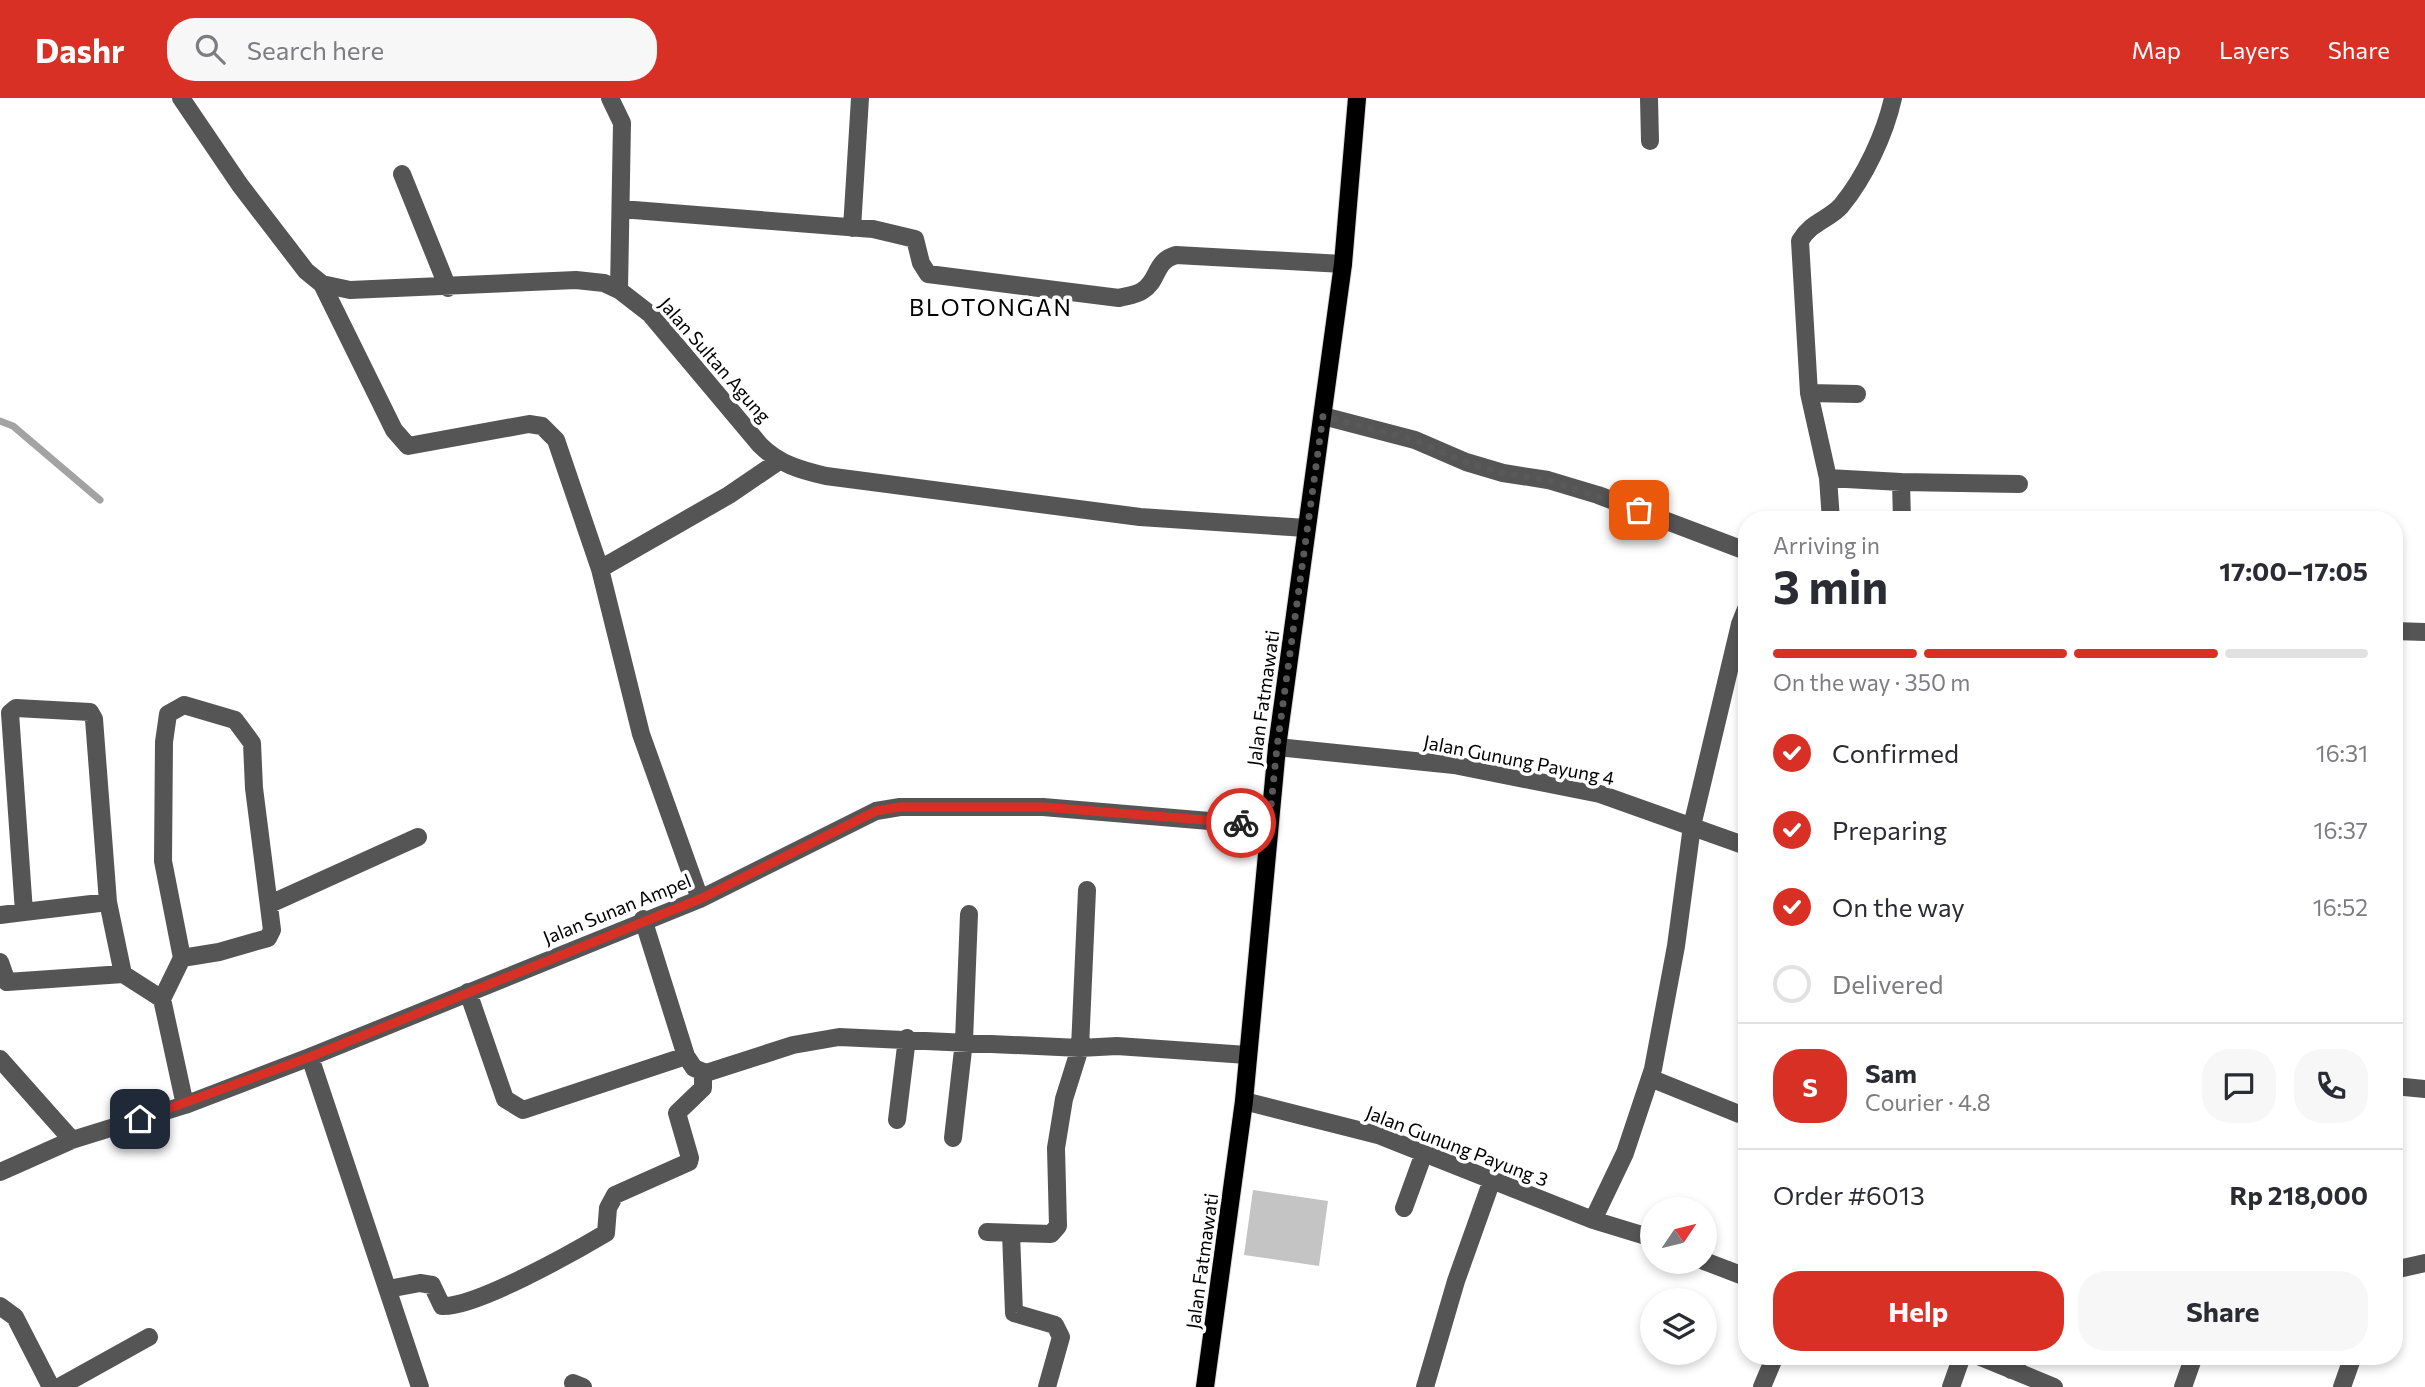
<!DOCTYPE html>
<html lang="en">
<head>
<meta charset="utf-8">
<style>
  :root { --surface:#fff; --page:#f7f7f7; --text:#2b2b33; --muted:#7c7c81; --line:#e1e1e2; --accent:#d93025 }
  body { margin:0; font-family:Commissioner,sans-serif; background:var(--page); color:var(--text); height:100vh; display:flex; flex-direction:column; font-size:26px; white-space:nowrap }
  * { box-sizing:border-box; margin:0 }
  p { font-size:23px; color:var(--muted) }
  .icon { flex:none; width:38px; height:38px; fill:none; stroke:currentColor; stroke-width:2; stroke-linecap:round; stroke-linejoin:round }
  .map { position:relative; flex:1; overflow:hidden }
  .drawer { position:absolute; left:1738px; top:413px; width:665px; height:854px; display:flex; flex-direction:column; background:var(--surface); border-radius:28px; box-shadow:0 4px 10px #0003 }
  .drawer>* { flex:none }
  .needle { width:46px; rotate:55deg }
  .controls { position:absolute; left:1640px; top:1099px; display:grid; gap:14px }
  .controls a { display:grid; place-items:center; width:77px; height:77px; border-radius:50%; background:var(--surface); box-shadow:0 4px 10px #0003; font-size:35px }
  .pin { position:absolute; display:grid; place-items:center; width:60px; height:60px; color:#fff; margin:-30px; border-radius:14px; box-shadow:0 4px 10px #0006 }
  .courier { position:absolute; display:grid; place-items:center; width:70px; height:70px; margin:-35px; border:5px solid #d93025; border-radius:50%; background:#fff; color:#222; box-shadow:0 2px 9px #0007 }
  .overview em { font-style:normal; font-weight:700 }
  .overview div { display:flex; flex-direction:column-reverse }
  .overview { display:flex; align-items:center; justify-content:space-between; height:119px; padding:0 35px }
  h1 { font-size:46px; font-weight:700; line-height:52px }
  .bar { display:grid; grid-template-columns:repeat(4,1fr); gap:10px 7px; align-content:center; height:84px; padding:0 35px }
  .bar i { height:9px; border-radius:5px; background:var(--line) }
  .bar .active { background:var(--accent) }
  .bar p { grid-column:span 4 }
  .line { display:flex; align-items:center; gap:18px; padding:0 35px; border-top:2px solid var(--line) }
  .line div { flex:1 }
  .round { display:grid; place-items:center; flex:none; width:74px; height:74px; border-radius:28px; background:var(--page) }
  ol { padding:0 35px; list-style:none }
  li { display:flex; align-items:center; gap:21px; height:77px }
  li p { margin-inline-start:auto }
  li .icon { padding:7px; border-radius:50%; background:var(--accent); color:#fff; stroke-width:4 }
  li:last-child { color:var(--muted) }
  li i { width:38px; height:38px; border:4px solid var(--line); border-radius:50% }
  .cta { display:flex; gap:14px; margin-top:auto; padding:14px 35px }
  .cta a { flex:1; height:80px; border-radius:28px; background:var(--accent); color:#fff; font-size:28px; font-weight:700; line-height:80px; text-align:center }
  .cta a+a { background:var(--page); color:var(--text) }
  header { display:flex; align-items:center; gap:42px; box-sizing:border-box; height:98px; padding:0 35px; background:var(--accent); color:#fff }
  header strong { font-size:33px }
  nav { display:flex; gap:38px; margin-inline-start:auto; font-size:24px }
  .search { width:490px; height:63px; background:var(--page); display:flex; align-items:center; gap:18px; box-sizing:border-box; padding:0 24px; border-radius:28px; color:var(--muted); font-size:26px }
  .map>svg:first-child { display:block }
  .lines { fill:none; stroke-linecap:round; stroke-linejoin:round }
  .stream { stroke:#a3a3a3; stroke-width:7 }
  .building { fill:#c4c4c4 }
  .major-casing { stroke:#dbdbdb; stroke-width:20 }
  .minor { stroke:#555; stroke-width:18 }
  .major { stroke:#000; stroke-width:18 }
  .done { stroke:#595959; stroke-width:7; stroke-dasharray:0 12.6 }
  .route { stroke:#d93025; stroke-width:9 }
  .labels { text-anchor:middle; stroke-width:7; stroke-linejoin:round; paint-order:stroke }
  .street-label { font-size:19px; fill:#000; stroke:#fff }
  .quarter-label { font-size:23px; letter-spacing:2px; fill:#000; stroke:#fff }
</style>
</head>
<body>
<header>
<strong>Dashr</strong>
<div class="search"><svg class="icon" aria-label="search" viewBox="0 0 24 24"><circle cx="10" cy="10" r="6"/><path d="M15 15l6 6"/></svg>Search here</div>
<nav><a>Map</a><a>Layers</a><a>Share</a></nav>
</header>
<div class="map">
<svg width="2425" height="1289" viewBox="0 0 2425 1289">
  <rect width="100%" height="100%" fill="#fff"/>
  <g class="lines">
    <path class="stream" d="M0,323L13,328L100,402"/>
  </g>
  <path class="building" d="M1253,1092L1328,1103L1319,1168L1244,1157Z"/>
  <g class="lines">
    <defs>
      <path id="major" d="M1205,1289L1244,1003L1277,649L1343,166L1357,0"/>
    </defs>
    <use href="#major" class="major-casing"/>
    <path class="minor" d="M181,0L240,87L306,173L322,186L350,192L576,182L604,185L619,192L650,216L760,347C779,366 800,372 826,378L1140,419L1306,430
      M610,0L622,25L619,192
      M1649,0L1650,43
      M402,76L448,190
      M621,111L873,131L915,141L921,165L928,176L1119,200C1126,198 1136,197 1142,193C1159,183 1154,163 1176,157L1343,166
      M852,130L860,0
      M322,186L394,332L408,348L529,326L542,328L556,342L600,471L641,636L700,801
      M1809,295L1800,143C1812,123 1827,123 1841,108C1865,79 1885,36 1893,0
      M1323,318L1415,342L1466,364L1503,375L1548,382L1598,397L1746,453
      M1828,380L1901,384L1902,422
      M1901,384L2019,386
      M1831,422L1828,380L1809,295L1857,296
      M600,471L729,397L779,363
      M2394,533L2425,534
      M1277,649L1454,667L1600,696L1746,748
      M270,806L418,739
      M24,814L108,804
      M0,817L24,814L10,615L16,610L90,614L94,621L108,804L123,876
      M643,821L686,958
      M182,860L219,854L268,840L272,832L254,690L252,645L235,622L184,607L168,616L164,644L163,763L182,860L162,901L185,1007
      M0,864L7,884L123,876L162,901
      M468,894L505,1001L523,1012L686,958L694,970L706,975L793,947L839,939L1080,950L1117,948L1247,957
      M310,959L420,1289
      M0,961L72,1042
      M1650,980L1739,1016
      M2394,988L2425,991
      M1244,1003L1378,1037L1593,1122L1652,1140
      M897,1022L907,940
      M953,1040L964,943L969,816
      M0,1074L72,1042L185,1007L310,959L700,801L876,713L900,709H1043L1269,728
      M1404,1110L1424,1055
      M1593,1122L1625,1055L1653,971L1676,848L1692,728L1740,526L1746,511
      M987,1134L1051,1136L1058,1128L1056,1050L1064,1001L1080,950L1087,792
      M1011,1135L1014,1215L1055,1227L1061,1239L1047,1289
      M1704,1163L1746,1179
      M2394,1172L2425,1165
      M388,1191L420,1185L432,1187L442,1208C475,1210 574,1154 606,1135L608,1110L615,1097L689,1064L690,1060L677,1015L703,990V975
      M0,1208L15,1219L51,1289
      M1978,1258L2054,1289
      M2011,1272L2022,1258
      M573,1285L583,1289
      M59,1289L149,1239
      M1425,1289L1456,1183L1492,1082
      M1762,1289L1775,1258
      M1951,1289L1962,1258
      M2183,1289L2194,1258
      M2342,1289L2353,1258"/>
    <use href="#major" class="major"/>
  </g>
  <g class="lines">
    <path class="done" d="M1241,725L1269,728L1277,649L1323,318L1415,342L1465,364L1503,375L1548,382L1639,412"/>
    <path class="route" d="M140,1021L310,959L700,801L876,713L900,709H1043L1241,725"/>
  </g>
  <g class="labels">
    <g class="street-label">
      <text transform="translate(715 262) rotate(49)" y="7">Jalan Sultan Agung</text>
      <text transform="translate(1263 600) rotate(-82)" y="7">Jalan Fatmawati</text>
      <text transform="translate(1519 662) rotate(11)" y="7">Jalan Gunung Payung 4</text>
      <text transform="translate(617 811) rotate(-22)" y="7">Jalan Sunan Ampel</text>
      <text transform="translate(1457 1048) rotate(21)" y="7">Jalan Gunung Payung 3</text>
      <text transform="translate(1202 1163) rotate(-82)" y="7">Jalan Fatmawati</text>
    </g>
    <g class="quarter-label">
      <text x="991" y="218">BLOTONGAN</text>
    </g>
  </g>
</svg>
<div class="controls">
<a><svg class="needle" viewBox="-14 -14 28 28"><path d="M0-13l5 13h-10z" fill="#e53935"/><path d="M0 13l5-13h-10z" fill="#7c7c81"/></svg></a>
<a><svg class="icon" aria-label="layers" viewBox="0 0 24 24"><path d="M12 4l9 5-9 5-9-5zM3 14l9 5 9-5"/></svg></a>
</div>
<div class="pin" style="left:1639px;top:412px;background:#ea580c"><svg class="icon" aria-label="bag" viewBox="0 0 24 24"><path d="M5 8h14l-1 12H6zM9 8a3 3 0 0 1 6 0"/></svg></div>
<div class="pin" style="left:140px;top:1021px;background:#1f2937"><svg class="icon" aria-label="home" viewBox="0 0 24 24"><path d="M3 11l9-7 9 7M6 9v11h12V9"/></svg></div>
<div class="courier" style="left:1241px;top:725px"><svg class="icon" aria-label="bike" viewBox="0 0 24 24"><circle cx="6" cy="16" r="4"/><circle cx="18" cy="16" r="4"/><path d="M6 16l4-8h5l3 8M10 8l3 8H6M13 5h3"/></svg></div>
<section class="drawer">
<div class="overview"><div><h1>3 min</h1><p>Arriving in</p></div><em>17:00–17:05</em></div>
<div class="bar"><i class="active"></i><i class="active"></i><i class="active"></i><i></i><p>On the way · 350 m</p></div>
<ol>
<li><svg class="icon" aria-label="check" viewBox="0 0 24 24"><path d="M5 12l5 5 9-10"/></svg>Confirmed<p>16:31</p></li>
<li><svg class="icon" aria-label="check" viewBox="0 0 24 24"><path d="M5 12l5 5 9-10"/></svg>Preparing<p>16:37</p></li>
<li><svg class="icon" aria-label="check" viewBox="0 0 24 24"><path d="M5 12l5 5 9-10"/></svg>On the way<p>16:52</p></li>
<li><i></i>Delivered</li>
</ol>
<div class="line" style="height:126px"><b class="round" style="background:var(--accent);color:#fff">S</b><div><b>Sam</b><p>Courier · 4.8</p></div><a class="round"><svg class="icon" aria-label="chat" viewBox="0 0 24 24"><path d="M4 5h16v11H9l-5 4z"/></svg></a><a class="round"><svg class="icon" aria-label="phone" viewBox="0 0 24 24"><path d="M5 4h4l2 5-3 2q2 4 5 5l2-3 5 2v4C11 20 4 13 5 4z"/></svg></a></div>
<div class="line" style="height:91px"><div>Order #6013</div><b>Rp 218,000</b></div>
<div class="cta"><a>Help</a><a>Share</a></div>
</section>
</div>
</body>
</html>
